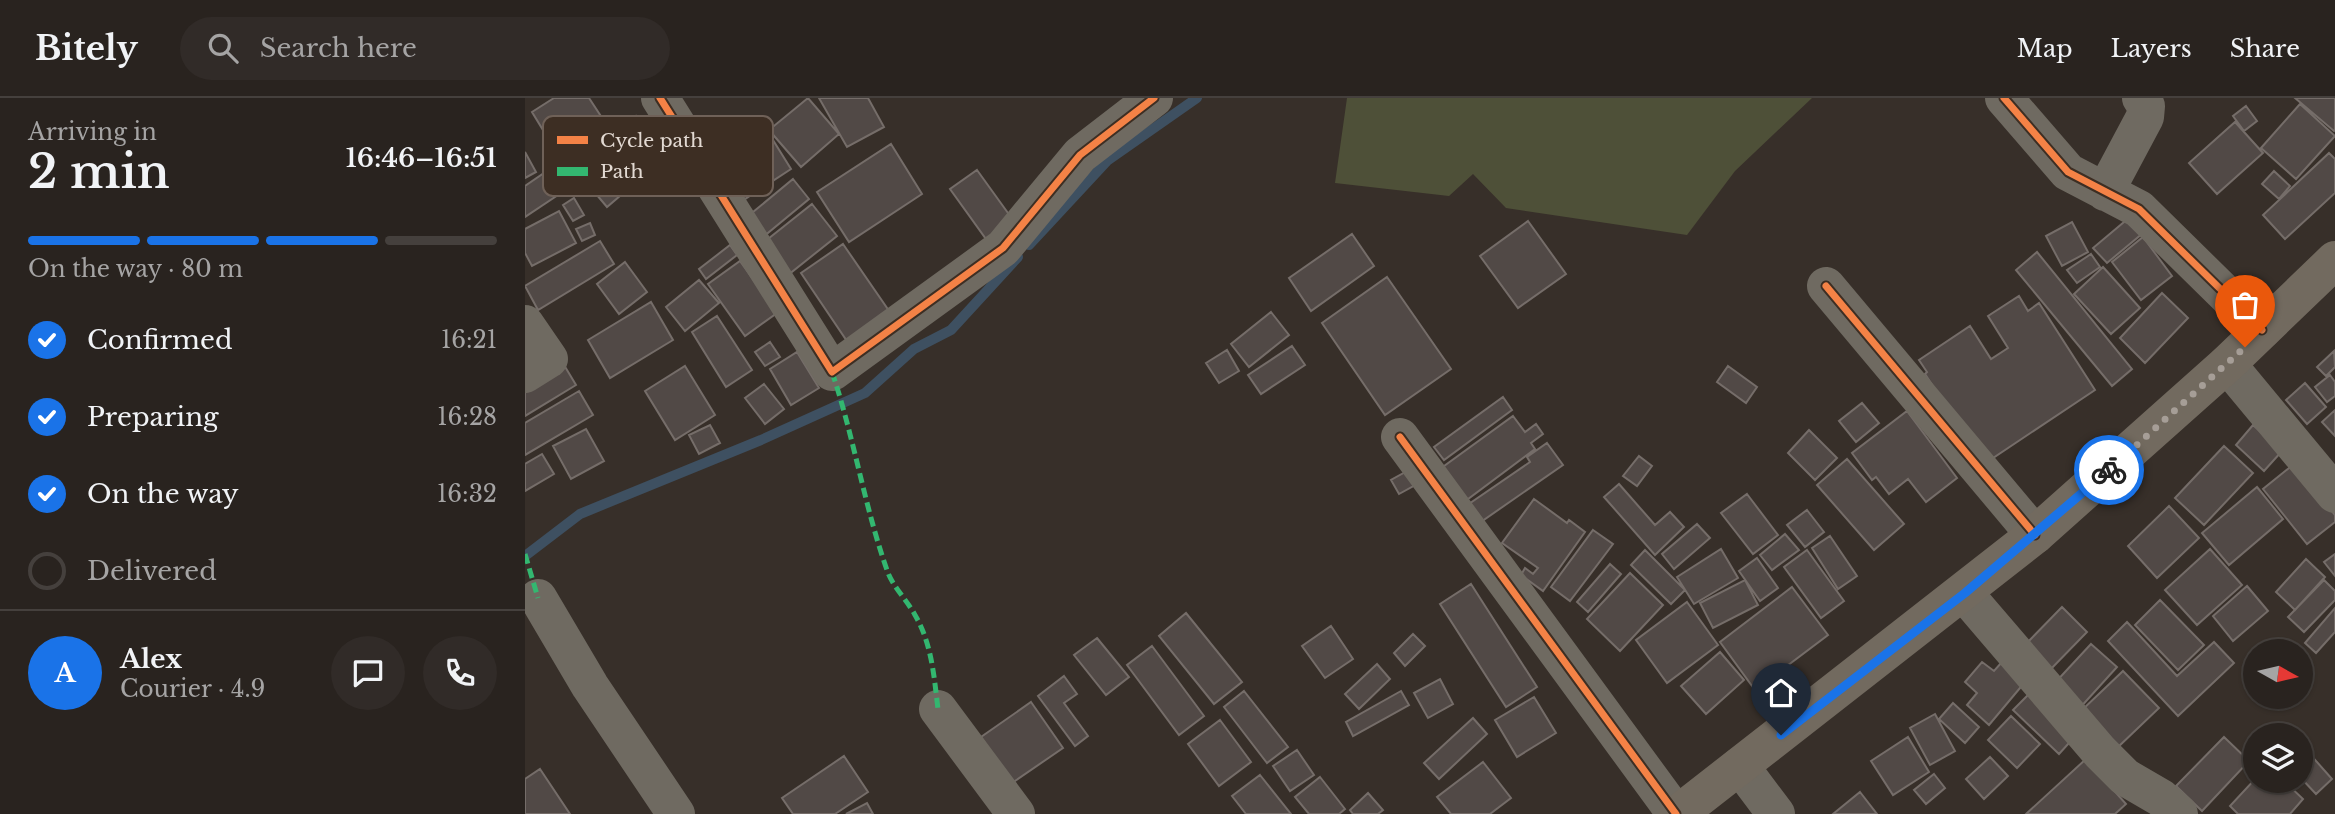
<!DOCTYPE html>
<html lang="en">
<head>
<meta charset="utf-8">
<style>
  :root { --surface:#29231f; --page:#312b28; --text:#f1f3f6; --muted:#a5a4a4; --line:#45403d; --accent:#1a73e8 }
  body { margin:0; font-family:"Libre Baskerville",serif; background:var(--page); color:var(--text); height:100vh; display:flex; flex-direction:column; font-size:26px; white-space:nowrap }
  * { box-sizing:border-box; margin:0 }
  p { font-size:23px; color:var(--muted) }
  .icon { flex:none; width:38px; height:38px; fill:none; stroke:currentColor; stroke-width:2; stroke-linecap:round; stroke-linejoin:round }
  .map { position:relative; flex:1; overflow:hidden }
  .sheet { display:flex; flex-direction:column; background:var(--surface); width:525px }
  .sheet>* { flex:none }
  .needle { width:46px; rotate:98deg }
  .buttons { position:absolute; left:1718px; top:541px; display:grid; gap:14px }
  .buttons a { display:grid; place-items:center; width:70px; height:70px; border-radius:50%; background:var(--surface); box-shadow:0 2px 5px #0004,0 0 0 2px var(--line); font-size:35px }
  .pin { position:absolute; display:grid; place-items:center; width:60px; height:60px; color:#fff; margin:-72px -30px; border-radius:50% 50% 50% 0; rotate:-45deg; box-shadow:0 0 7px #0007 }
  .pin .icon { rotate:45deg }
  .courier { position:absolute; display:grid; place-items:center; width:70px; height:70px; margin:-35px; border:5px solid #1a73e8; border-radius:50%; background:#fff; color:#222; box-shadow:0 2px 9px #0007 }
  .headline em { font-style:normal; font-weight:600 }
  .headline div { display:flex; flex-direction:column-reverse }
  .headline { display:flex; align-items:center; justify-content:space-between; height:119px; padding:0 28px }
  h1 { font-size:46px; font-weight:600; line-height:52px }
  .bar { display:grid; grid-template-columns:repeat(4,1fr); gap:10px 7px; align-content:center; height:84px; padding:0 28px }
  .bar i { height:9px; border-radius:5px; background:var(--line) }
  .bar .selected { background:var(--accent) }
  .bar p { grid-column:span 4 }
  .line { display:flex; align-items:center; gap:18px; padding:0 28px; border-top:2px solid var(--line) }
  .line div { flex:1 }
  .round { display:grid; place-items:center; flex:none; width:74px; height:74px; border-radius:37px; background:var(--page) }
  ol { padding:0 28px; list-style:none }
  li { display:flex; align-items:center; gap:21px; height:77px }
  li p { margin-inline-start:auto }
  li .icon { padding:7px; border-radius:50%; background:var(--accent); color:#fff; stroke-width:4 }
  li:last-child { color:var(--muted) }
  li i { width:38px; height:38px; border:4px solid var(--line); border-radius:50% }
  header { display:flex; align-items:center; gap:42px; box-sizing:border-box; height:98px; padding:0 35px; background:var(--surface); border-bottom:2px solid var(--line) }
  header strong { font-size:33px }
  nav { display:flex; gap:38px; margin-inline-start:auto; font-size:24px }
  .search { width:490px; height:63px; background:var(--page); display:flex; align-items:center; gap:18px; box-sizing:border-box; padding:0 24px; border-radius:38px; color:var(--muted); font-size:26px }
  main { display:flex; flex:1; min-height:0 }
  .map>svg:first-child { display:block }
  .green { fill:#4e5038 }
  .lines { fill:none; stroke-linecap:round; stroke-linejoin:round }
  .stream { stroke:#3e5061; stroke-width:10 }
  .building { fill:#514946; stroke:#756d69; stroke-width:2 }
  .minor { stroke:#6f6a61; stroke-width:38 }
  .major { stroke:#726a5f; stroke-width:38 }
  .quiet { stroke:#33b770; stroke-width:5; stroke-dasharray:10 5; stroke-linecap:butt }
  .cycleway-casing { stroke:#3d2e23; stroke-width:11 }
  .cycleway { stroke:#f48246; stroke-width:7 }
  .done { stroke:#a69e97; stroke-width:7; stroke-dasharray:0 12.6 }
  .route { stroke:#1a73e8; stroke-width:9 }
  .key { fill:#3d2e23; stroke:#6f6158; stroke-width:2 }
  .key-label { font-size:19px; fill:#e2d9d2 }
</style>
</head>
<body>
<header>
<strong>Bitely</strong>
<div class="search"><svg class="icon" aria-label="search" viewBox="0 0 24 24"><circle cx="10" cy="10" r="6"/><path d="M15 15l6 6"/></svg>Search here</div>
<nav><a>Map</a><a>Layers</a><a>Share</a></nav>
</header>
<main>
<section class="sheet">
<div class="headline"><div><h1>2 min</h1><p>Arriving in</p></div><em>16:46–16:51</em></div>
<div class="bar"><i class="selected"></i><i class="selected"></i><i class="selected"></i><i></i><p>On the way · 80 m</p></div>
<ol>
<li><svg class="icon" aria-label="check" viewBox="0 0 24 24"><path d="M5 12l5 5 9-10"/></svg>Confirmed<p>16:21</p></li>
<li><svg class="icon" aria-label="check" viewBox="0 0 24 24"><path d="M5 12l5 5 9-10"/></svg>Preparing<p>16:28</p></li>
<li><svg class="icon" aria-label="check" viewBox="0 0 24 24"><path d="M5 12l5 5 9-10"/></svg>On the way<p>16:32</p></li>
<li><i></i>Delivered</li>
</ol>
<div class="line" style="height:126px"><b class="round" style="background:var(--accent);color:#fff">A</b><div><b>Alex</b><p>Courier · 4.9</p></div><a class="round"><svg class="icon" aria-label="chat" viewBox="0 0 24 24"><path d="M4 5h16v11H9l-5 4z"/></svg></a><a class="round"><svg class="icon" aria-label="phone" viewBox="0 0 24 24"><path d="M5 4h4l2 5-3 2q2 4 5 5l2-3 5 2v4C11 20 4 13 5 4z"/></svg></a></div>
</section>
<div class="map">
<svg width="1810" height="716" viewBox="0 0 1810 716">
  <rect width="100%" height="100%" fill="#372f29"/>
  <path class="green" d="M822,0H1287L1210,73L1162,137L981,110L948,76L924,98L810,85Z"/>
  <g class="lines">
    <path class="stream" d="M504,147L582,63L672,0
      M0,458L55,416L236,342L340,295L389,251L426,232L493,159"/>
  </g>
  <path class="building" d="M29,0H64L83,29L35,60L7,14Z
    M283,0L314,36L276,69L244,32Z
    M294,0H343L359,29L322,49Z
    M1770,0H1810V32L1809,33Z
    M1775,6L1810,38L1771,81L1736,50Z
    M1721,8L1732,23L1719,33L1708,18Z
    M111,18L143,57L82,109L50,71Z
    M1710,24L1738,55L1692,96L1664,65Z
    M238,26L266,71L214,105L185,59Z
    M366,46L397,96L324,144L292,94Z
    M0,54L11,74L0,80Z
    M1804,55L1810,61V95L1760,141L1738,117Z
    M452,72L488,122L461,141L425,91Z
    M22,73L36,95L0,119V88Z
    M1749,73L1765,88L1754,101L1737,86Z
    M268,81L284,101L238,139L222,119Z
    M49,100L59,117L48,123L38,107Z
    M287,106L312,138L258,181L233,149Z
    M34,113L51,145L7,168L0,155V131Z
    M1611,114L1624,130L1582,165L1568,150Z
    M1003,123L1041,176L993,210L955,158Z
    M1547,124L1563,154L1537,168L1521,138Z
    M65,125L70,137L57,143L51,131Z
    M827,136L849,168L786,213L764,180Z
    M1618,139L1647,178L1616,202L1587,164Z
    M75,143L89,166L13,212L0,188Z
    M318,146L371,223L328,252L276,175Z
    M205,147L212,157L181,181L174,171Z
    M1512,154L1607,271L1587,288L1491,172Z
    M1566,156L1575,169L1552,185L1542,172Z
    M215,163L252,215L220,238L183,186Z
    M100,164L122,194L94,216L72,186Z
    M1578,169L1615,210L1586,236L1549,196Z
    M862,179L926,271L860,317L797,225Z
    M174,182L194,205L160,233L141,209Z
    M1637,195L1663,220L1620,265L1595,240Z
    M1494,198L1503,213L1514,205L1570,292L1459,366L1400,276L1402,274L1394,262L1445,228L1466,261L1483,250L1463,218Z
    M126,204L148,242L85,280L63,242Z
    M746,214L764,237L724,269L706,246Z
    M192,218L227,272L201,289L167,234Z
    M245,244L255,259L240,268L230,254Z
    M767,248L780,267L736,296L723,277Z
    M702,252L714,273L694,285L681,265Z
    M1809,253L1810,269L1801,278L1792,269Z
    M272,254L294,290L266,307L245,271Z
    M39,267L51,287L0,318V292Z
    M160,268L190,317L150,342L120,293Z
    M1203,268L1232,289L1221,305L1192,284Z
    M1805,277L1810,284V298L1802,304L1790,289Z
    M1780,285L1801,309L1782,326L1761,302Z
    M239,286L259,311L240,326L220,300Z
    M54,293L68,317L0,357V325Z
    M978,299L987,312L919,362L909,349Z
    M1337,305L1354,325L1331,344L1314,323Z
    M1810,312V338L1797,324Z
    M1382,313L1432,380L1401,404L1383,381L1364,396L1351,379L1347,382L1327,355Z
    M988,318L1000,334L1011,326L1018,336L1006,345L1010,351L939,404L915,371Z
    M185,327L195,345L174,356L164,337Z
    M1728,327L1757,353L1739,373L1711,347Z
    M61,331L79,363L46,381L28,348Z
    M1284,332L1312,360L1290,382L1263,355Z
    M1022,345L1038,367L950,428L938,410L1005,364L1002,359Z
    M1699,348L1728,375L1679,427L1650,400Z
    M17,356L29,376L0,393V366Z
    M1114,358L1127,368L1112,388L1098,378Z
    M1322,361L1379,426L1349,452L1292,387Z
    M1769,366L1810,417V424L1782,446L1738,391Z
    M884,372L892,386L874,396L866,382Z
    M1094,386L1130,427L1145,414L1159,429L1130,457L1079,399Z
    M1732,389L1758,421L1704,467L1677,435Z
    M1222,396L1253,437L1228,456L1196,415Z
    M1009,401L1042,425L1044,422L1060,434L1018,493L996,477L1000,470L1008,476L1013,470L977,445Z
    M1644,408L1674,440L1632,480L1603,448Z
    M1282,412L1299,434L1280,449L1262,427Z
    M1172,426L1185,440L1149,471L1137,456Z
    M1068,432L1088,446L1045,503L1026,489Z
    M1260,436L1274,452L1247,472L1235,457Z
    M1305,438L1332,478L1313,491L1287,450Z
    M1196,451L1213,480L1169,506L1152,479Z
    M1685,451L1717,487L1672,527L1640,492Z
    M1120,452L1160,492L1146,506L1106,467Z
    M1282,452L1319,503L1296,520L1259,469Z
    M1810,456V478L1799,464Z
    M1232,460L1253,490L1235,503L1214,473Z
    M1781,461L1800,479L1770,512L1751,494Z
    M1085,466L1096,476L1063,514L1052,504Z
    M1105,475L1138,507L1095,553L1062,521Z
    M1220,482L1233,507L1188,530L1175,505Z
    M1799,482L1810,493V502L1779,534L1763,519Z
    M946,486L1012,589L981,609L915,506Z
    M1722,488L1743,513L1708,543L1688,518Z
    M1267,489L1303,537L1230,592L1195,544Z
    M1635,502L1679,547L1653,572L1610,527Z
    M1162,504L1193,547L1142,585L1111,542Z
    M1537,509L1562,534L1522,575L1497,550Z
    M1810,510V534L1791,555L1780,545Z
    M661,515L717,584L689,606L634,538Z
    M1602,524L1652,578L1689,544L1709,565L1653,618L1583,543Z
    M806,528L828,561L800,580L777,548Z
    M888,536L900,548L880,568L869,555Z
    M572,540L604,579L581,597L549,557Z
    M1566,546L1592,569L1553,612L1527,588Z
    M627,548L679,618L654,637L602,567Z
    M1195,554L1219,582L1181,616L1156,588Z
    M1457,564L1469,573L1477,564L1500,584L1464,627L1442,607L1452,595L1440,584Z
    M852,566L865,581L834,611L820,596Z
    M1598,573L1634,610L1592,650L1556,613Z
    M539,578L552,596L539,605L563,638L550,648L513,598Z
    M915,581L928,606L903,620L889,595Z
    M1508,592L1553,635L1534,656L1488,612Z
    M719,593L763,649L742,665L699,609Z
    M876,593L884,607L828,638L821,624Z
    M1009,599L1031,635L992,659L970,622Z
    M506,604L538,650L487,685L456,639Z
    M1428,605L1454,629L1440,645L1414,621Z
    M1410,616L1430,653L1405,667L1385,630Z
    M1486,618L1515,646L1492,670L1463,642Z
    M948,620L962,636L914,681L899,665Z
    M695,622L726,664L694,688L663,646Z
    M1383,639L1404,674L1368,697L1346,663Z
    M1699,639L1724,663L1677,713L1651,688Z
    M1776,646L1807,681L1791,696L1776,680Z
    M772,652L789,677L765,693L748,668Z
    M319,658L343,694L310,716H268L257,700Z
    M1465,659L1483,678L1459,701L1441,681Z
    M1561,661L1601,706L1590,716H1501Z
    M958,664L986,700L965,716H926L912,699Z
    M15,671L45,716H0V681Z
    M1409,676L1420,690L1401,706L1389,692Z
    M735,677L766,716H721L707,698Z
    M795,679L820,711L814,716H784L770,699Z
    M1731,680L1758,682L1778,701L1765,716H1713L1705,708Z
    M1335,694L1352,716H1308Z
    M843,695L858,712L853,716H828L825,712Z
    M342,705L348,716H321Z"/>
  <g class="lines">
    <path class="minor" d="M135,0L307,274L478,150L555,57L629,0
      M1479,0L1543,74L1614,111L1737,232
      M1580,94L1620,19L1621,8L1616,0
      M1301,188L1510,437
      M0,226L24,261L0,276
      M1702,266L1810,396
      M875,339L1151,716
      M1439,495L1575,654L1600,679L1636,700L1654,716
      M13,500L65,588L151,716
      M413,611L491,716
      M1215,668L1251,716"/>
    <path class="major" d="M1153,716L1510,437L1702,266L1810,162"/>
    <path class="quiet" d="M307,274C329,339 339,407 362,472C367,488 382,502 390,517C407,546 409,579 413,611
      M0,456L13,500"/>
    <defs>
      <path id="cycleway" d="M135,0L307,274L478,150L555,57L629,0
        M1479,0L1543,74L1614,111L1737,232
        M1301,188L1510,437
        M875,339L1151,716"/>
    </defs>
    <use href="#cycleway" class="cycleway-casing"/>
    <use href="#cycleway" class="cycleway"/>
  </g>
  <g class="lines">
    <path class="done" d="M1584,372L1720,249"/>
    <path class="route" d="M1256,637L1440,495L1584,372"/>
  </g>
  <rect x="18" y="18" width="230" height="80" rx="10" class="key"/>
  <rect x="32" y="38" width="31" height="8" fill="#f48246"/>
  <rect x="32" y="69" width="31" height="9" fill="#33b770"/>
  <g class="key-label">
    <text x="75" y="49">Cycle path</text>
    <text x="75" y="80">Path</text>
  </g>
</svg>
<div class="buttons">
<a><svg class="needle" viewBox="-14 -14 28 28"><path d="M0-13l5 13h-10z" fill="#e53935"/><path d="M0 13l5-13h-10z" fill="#a5a4a4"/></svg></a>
<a><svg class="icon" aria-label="layers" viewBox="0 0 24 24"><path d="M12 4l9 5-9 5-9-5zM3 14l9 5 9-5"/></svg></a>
</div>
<div class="pin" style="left:1720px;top:249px;background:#ea580c"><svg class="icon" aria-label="bag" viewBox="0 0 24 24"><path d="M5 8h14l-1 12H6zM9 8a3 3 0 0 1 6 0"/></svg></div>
<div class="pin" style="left:1256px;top:637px;background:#1f2937"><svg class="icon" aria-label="home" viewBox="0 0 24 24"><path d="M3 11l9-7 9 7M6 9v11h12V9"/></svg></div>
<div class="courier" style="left:1584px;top:372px"><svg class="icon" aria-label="bike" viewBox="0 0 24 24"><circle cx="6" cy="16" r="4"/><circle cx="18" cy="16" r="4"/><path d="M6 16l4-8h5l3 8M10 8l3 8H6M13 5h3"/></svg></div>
</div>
</main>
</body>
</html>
